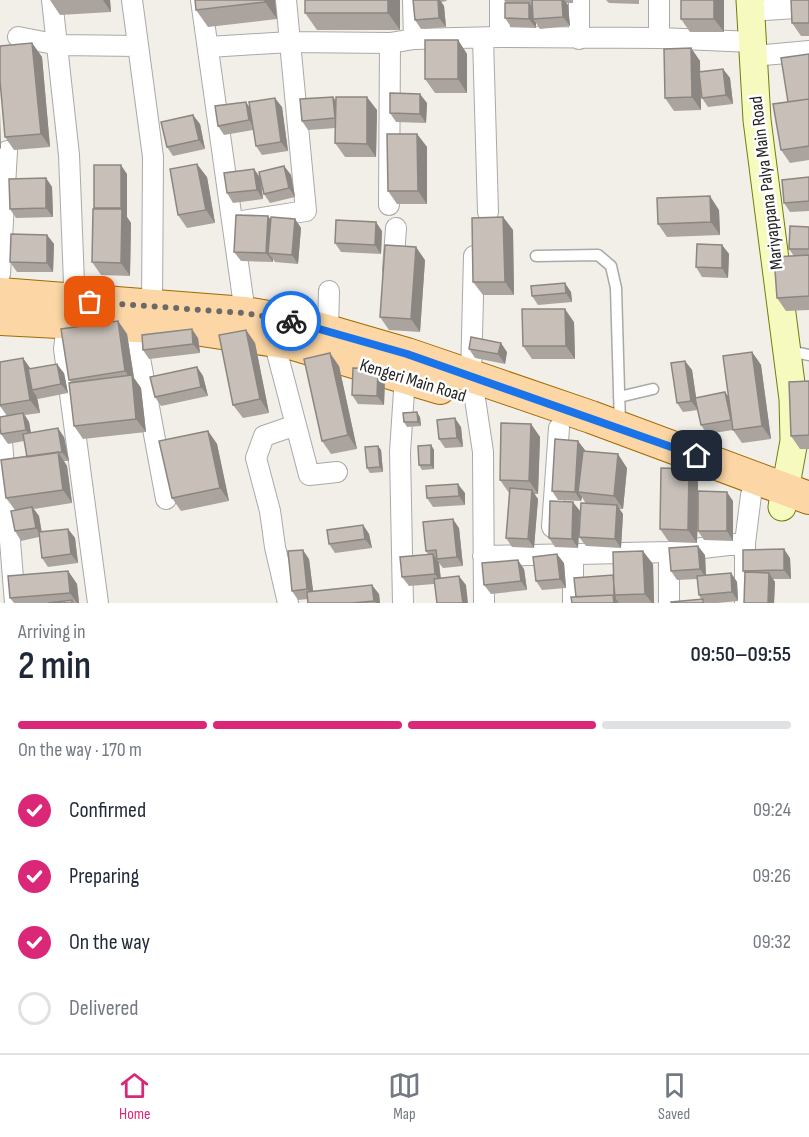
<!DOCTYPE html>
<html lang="en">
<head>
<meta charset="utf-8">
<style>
  :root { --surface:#fff; --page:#f2f2f3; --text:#1f2937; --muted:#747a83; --line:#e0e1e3; --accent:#db2777 }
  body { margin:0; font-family:"Sofia Sans Condensed",sans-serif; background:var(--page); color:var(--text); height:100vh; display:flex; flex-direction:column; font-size:22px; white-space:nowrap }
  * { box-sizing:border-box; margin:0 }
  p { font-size:20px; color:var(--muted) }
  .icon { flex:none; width:33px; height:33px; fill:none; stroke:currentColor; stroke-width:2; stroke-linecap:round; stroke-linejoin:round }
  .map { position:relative; height:603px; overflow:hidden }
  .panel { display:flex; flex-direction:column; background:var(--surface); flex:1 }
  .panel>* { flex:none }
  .pin { position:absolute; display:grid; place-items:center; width:51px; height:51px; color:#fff; margin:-26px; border-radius:12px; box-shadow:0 3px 9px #0006 }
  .courier { position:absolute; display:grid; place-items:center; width:60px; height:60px; margin:-30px; border:4px solid #1a73e8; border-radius:50%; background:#fff; color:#222; box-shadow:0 2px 8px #0007 }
  .summary em { font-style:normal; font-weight:600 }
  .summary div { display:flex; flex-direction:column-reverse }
  .summary { display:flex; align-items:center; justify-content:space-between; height:102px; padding:0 18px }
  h1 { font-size:39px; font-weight:600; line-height:45px }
  .bar { display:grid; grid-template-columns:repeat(4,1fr); gap:9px 6px; align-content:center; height:72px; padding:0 18px }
  .bar i { height:8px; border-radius:4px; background:var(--line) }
  .bar .selected { background:var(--accent) }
  .bar p { grid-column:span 4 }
  ol { padding:0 18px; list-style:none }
  li { display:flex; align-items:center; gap:18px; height:66px }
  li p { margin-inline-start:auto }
  li .icon { padding:6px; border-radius:50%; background:var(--accent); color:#fff; stroke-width:4 }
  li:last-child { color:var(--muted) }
  li i { width:33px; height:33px; border:3px solid var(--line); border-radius:50% }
  .tab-bar { display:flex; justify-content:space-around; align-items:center; height:84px; border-top:2px solid var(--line); background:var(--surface); font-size:16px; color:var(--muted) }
  .tab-bar a { display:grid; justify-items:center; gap:3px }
  .tab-bar .selected { color:var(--accent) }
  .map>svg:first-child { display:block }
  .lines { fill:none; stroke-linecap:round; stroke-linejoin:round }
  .lane-casing { stroke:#a9a9a9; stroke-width:13 }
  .street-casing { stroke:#a9a9a9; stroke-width:22 }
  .secondary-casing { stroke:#707d05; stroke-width:29 }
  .primary-casing { stroke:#a06b00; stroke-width:34 }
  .lane { stroke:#fff; stroke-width:10 }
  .street { stroke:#fff; stroke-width:20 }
  .secondary { stroke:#f7fabf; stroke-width:27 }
  .primary { stroke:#fcd6a4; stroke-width:32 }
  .wall { fill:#aba49e }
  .shaded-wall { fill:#8b8681 }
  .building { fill:#c7bfb8; stroke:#8b8681; stroke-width:1.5 }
  .done { stroke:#6b6a68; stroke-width:6; stroke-dasharray:0 10.8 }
  .route { stroke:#1a73e8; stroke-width:8 }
  .labels { text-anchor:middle; stroke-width:5; stroke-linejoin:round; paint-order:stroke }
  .street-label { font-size:18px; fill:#222; stroke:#fff }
</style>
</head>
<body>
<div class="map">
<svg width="809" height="603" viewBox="0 0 809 603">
  <rect width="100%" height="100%" fill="#f2efe9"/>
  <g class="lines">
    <defs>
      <path id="lane" d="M536,256L598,255L611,266L616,288L620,425
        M789,351L809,355
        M619,397L653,389"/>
      <path id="street" d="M52,0L69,155L74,283L69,301
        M132,0L153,157L152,305
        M201,0L245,313
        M413,0L414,39
        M579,0V39
        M659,0V38
        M751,11L796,8
        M18,37L59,45L138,46
        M500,37V0
        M483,38L488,212
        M209,47L289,42L390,43L414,39L500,37L659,38L753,42
        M753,56L809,51
        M389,205L390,43
        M242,221L306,211L286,0
        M393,270L396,228
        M0,274L7,151
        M67,323L64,349L98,603
        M134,326L166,499
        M328,330L329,291
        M274,341L309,475L337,472
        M471,376L474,256
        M475,399L483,452L484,603
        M0,417L15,603
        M552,527L559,428
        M573,554V603
        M483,556L669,552L745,543
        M288,603L275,547L270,511L256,458L264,436L296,425
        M403,603L400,452L405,376
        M669,603V552
        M745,603V543L751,495"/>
      <path id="secondary" d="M750,0L757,120L793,399L794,441L782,507"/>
      <path id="primary" d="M0,294L245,313L297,322L407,354L591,417L809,498
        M0,319L195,329L290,343L440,388"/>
    </defs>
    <use href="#lane" class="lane-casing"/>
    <use href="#street" class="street-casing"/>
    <use href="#secondary" class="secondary-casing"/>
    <use href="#primary" class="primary-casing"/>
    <use href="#lane" class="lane"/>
    <use href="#street" class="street"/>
    <use href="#secondary" class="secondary"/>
    <use href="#primary" class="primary"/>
  </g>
  <path class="wall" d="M50,0H110L111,12L60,15Z
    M195,0H275L277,19L208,27L196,10Z
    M305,0H400V30H317L305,13Z
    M413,0H446L447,1L441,2L444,6L446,27L421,29L415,20Z
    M504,0H573V3H566L568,5L570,26L540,29L536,23V28L511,27L505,18L506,3Z
    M606,0H639V4L609,3Z
    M681,0H724V32H690L681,19Z
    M809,0V36H801L792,23Z
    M458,40L467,54V93H435L425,79Z
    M32,43L42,57L50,147L14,150L5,137Z
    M691,48L700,61V72L723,69L730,78L733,104L708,107L702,98L701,90V110L674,111L665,98Z
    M809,55V160L790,163L781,150L788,102Z
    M333,97L336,101L377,110L376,157H345L335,143L336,128L308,130L302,121Z
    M427,103L426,123L396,122L390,113Z
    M282,107L288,151L262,155L256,146L253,130L224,135L218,126L250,108Z
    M200,124L205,149L173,156L167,147Z
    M417,134L427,147V204H397L388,191Z
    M284,166L291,175L295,197L270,203L264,194L261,181L263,199L233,203L227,193L254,169L260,177Z
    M127,174V217L131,223L130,276L101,275L92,262L95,209L94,208Z
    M207,177L215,223L187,228L178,215Z
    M809,177V211L790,212L784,203Z
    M46,178L52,187L53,217L16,218L10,209Z
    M719,210L720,235L667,237L658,224Z
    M268,216L271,220L295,219L301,228L298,264L275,262L273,259V262L241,261L234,252Z
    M503,217L513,230L514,295H483L473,282Z
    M809,227V310L786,311L777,298L794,256L789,249Z
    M382,231L381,254L341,252L335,243Z
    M47,235L54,244L53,272H17L10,262Z
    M722,245L729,254L728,278L702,277L696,267Z
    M425,260L420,332L389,330L380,317Z
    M571,292L572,302L538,305L532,296Z
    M118,321L127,334L134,378L141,388L146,432L83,439L74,426L71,382L69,380Z
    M574,322L575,359H532L523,346Z
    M246,330L255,343L269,413L243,418L233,405Z
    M198,338L200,353L149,359L143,350Z
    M469,349L507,352L505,364L475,358Z
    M752,352L761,365L771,439L742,443L733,430L707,434L701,425L698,410L683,412L677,403L685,361L692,370L696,398L729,397Z
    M0,362L30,368L64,373L68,393L38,399L37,397L40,413L25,415L29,422L31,433L64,437L69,461H64L67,466L72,503L34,509L39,516L42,532L68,529L75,538L78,563L48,567L42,558L39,537L21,541L15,531V510L6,498L27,457L24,441L8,444L1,434L7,416L0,406Z
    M339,366L357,449L331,454L322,441Z
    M197,367L203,376L208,396L161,406L155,397Z
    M385,378L384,405L358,404L352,395Z
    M809,381V449H800L791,436Z
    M420,417L421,426L407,427L404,422Z
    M531,424L540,437L538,494H534L538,499L534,548L512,547L506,538L509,493L500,480Z
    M461,427L463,447L445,448L439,439Z
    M208,431L217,444L229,501L181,511L172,498Z
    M578,441L584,451L627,468L623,509H619L623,514L621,548L586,546L579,537L586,504L582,497L581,501L558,500L552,491Z
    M431,445L434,450V469L422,470L419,465Z
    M378,446L381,450L383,472L370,473L367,468Z
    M689,469L698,482V491L733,501V541L704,540L698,531V512L697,543L669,542L660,529Z
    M465,493V505L433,507L427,498Z
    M580,511L578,548L555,547L549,538Z
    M363,525L369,534L372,548L335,553L329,544Z
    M459,528L463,566L443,568L439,563L441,578L466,585L434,584L409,586L402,577L428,554L426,551Z
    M705,555L706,575L731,573L737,582L738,601L717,603H671L701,599L699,595L697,579L677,580L671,571Z
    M790,558L791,579H773L775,582L774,603H744L745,574L743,571Z
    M309,559L313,591L379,594L380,603H308V599L298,600L292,591Z
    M564,563L566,588L542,590L536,581Z
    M653,564L654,603H572L576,597L613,575Z
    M524,569L527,590L491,594L484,585Z
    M68,571L77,584L79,603H14L10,598Z"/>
  <path class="shaded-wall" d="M103,0H110L111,12Z
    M265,0H275L277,19L265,2Z
    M388,0H400V30L388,13Z
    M438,0H440L444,6L446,27L439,18Z
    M562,0H564L568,5L570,26L563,17Z
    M714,0H724V32L714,19Z
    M529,3L536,12L533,19L536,23V28L529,19Z
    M458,40L467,54V93L458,79Z
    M32,43L42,57L50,147L41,134Z
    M691,48L700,61L701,110L692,97Z
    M723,69L730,78L733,104L726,95Z
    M420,94L427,103L426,123L420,114Z
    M333,97L339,106L341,127L335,118Z
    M367,97L377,110L376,157L367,144Z
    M275,98L282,107L288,151L281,142Z
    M246,102L252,111L255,129L249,120Z
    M0,111L1,149L0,148Z
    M193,115L200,124L205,149L199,140Z
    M417,134L427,147V204L418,191Z
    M197,164L207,177L215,223L206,210Z
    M121,165L127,174V217L131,223L130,276L121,263L122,209L121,208Z
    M284,166L291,175L295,197L289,188Z
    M254,169L260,178L263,199L257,190Z
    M46,178L52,187L53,217L46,208Z
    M710,196L719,210L720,235L711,222Z
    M268,216L274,225L268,253L273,259V262L266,253Z
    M503,217L513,230L514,295L505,282Z
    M295,219L301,228L298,264L292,255Z
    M376,222L382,231L381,254L375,245Z
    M47,235L54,244L53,272L47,263Z
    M722,245L729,254L728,278L722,268Z
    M416,247L425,260L420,332L411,319Z
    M565,283L571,292L572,302L566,293Z
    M565,309L574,322L575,359L566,346Z
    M118,321L127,334L134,378L141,388L146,432L136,419L132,381L125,371Z
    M192,329L198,338L200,353L193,344Z
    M246,330L255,343L269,413L260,399Z
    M501,343L507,352L505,364L498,354Z
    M752,352L761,365L771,439L762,426Z
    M330,353L339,366L357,449L348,435Z
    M23,358L33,372L32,390L37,397L40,413L30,400Z
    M685,361L692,370L698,410L691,401Z
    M57,364L64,373L68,393L61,384Z
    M197,367L203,376L208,396L201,387Z
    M378,369L385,378L384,405L377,396Z
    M725,392L732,401L737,429L731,420Z
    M417,412L420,417L421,426L418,422Z
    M23,413L29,422L32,439L26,430Z
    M455,418L461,427L463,447L457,438Z
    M531,424L540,437L538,494L529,481Z
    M58,428L64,437L69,461L62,452Z
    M208,431L217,444L229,501L220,488Z
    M578,441L585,450L582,493L578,492L582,497L581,501L575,492Z
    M431,445L434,450V469L431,465Z
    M378,446L381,450L383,472L380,467Z
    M58,452L67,466L72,503L63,490Z
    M618,454L627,468L623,509L614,496Z
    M689,469L698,482L697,543L688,530Z
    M458,484L465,493V505L459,496Z
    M532,490L538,499L534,548L528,539Z
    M727,492L733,501V541L727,531Z
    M573,502L580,511L578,548L572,539Z
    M617,505L623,514L621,548L615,539Z
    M32,507L39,516L42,537L36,528Z
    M453,519L459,528L463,566L457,557Z
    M363,525L369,534L372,548L365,539Z
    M68,529L75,538L78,563L71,554Z
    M698,546L705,555L706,578L700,569Z
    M784,549L790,558L791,579L784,570Z
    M303,550L309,559L314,598L307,589Z
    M643,551L653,564L654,603H652L645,594Z
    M433,554L439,563L441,583L435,574Z
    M557,554L564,563L566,588L560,579Z
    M518,560L524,569L527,590L521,581Z
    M68,571L77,584L79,603H77L70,593Z
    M731,573L737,582L738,601L732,592Z
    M769,573L775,582L774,603H768Z
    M459,576L466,585L468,603H463Z
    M372,585L379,594L380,603H376L374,601Z
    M613,595L619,603H614Z"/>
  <path class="building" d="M195,0H265V2L196,10Z
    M305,0H388V13H305Z
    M413,0H438L439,18L415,20Z
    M532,0H562L563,17L533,19Z
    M681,0H714V19H681Z
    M791,0H809V23H792Z
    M505,3H529V19L505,18Z
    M425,40H458V79H425Z
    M32,43L41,134L5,137L0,81V46Z
    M691,48L692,97L665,98L664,49Z
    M809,54V99L788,102L781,58Z
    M723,69L726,95L702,98L699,72Z
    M390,93L420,94V114L390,113Z
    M333,97L335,118L302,121L300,99Z
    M336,97H367V144L335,143Z
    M275,98L281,142L256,146L249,102Z
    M809,99V146L781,150L773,104Z
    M246,102L249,120L218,126L215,106Z
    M193,115L199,140L167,147L161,122Z
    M387,134H417L418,191H388Z
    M197,164L206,210L178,215L170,169Z
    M94,165H121V208H94Z
    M284,166L289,188L264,194L259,172Z
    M254,169L257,190L227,193L224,173Z
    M809,177V201L784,203L782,180Z
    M46,178V208L10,209L9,179Z
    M710,196L711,222L658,224L657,198Z
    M93,209H122L121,263L92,262Z
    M236,215L268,216L266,253L234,252Z
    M271,217L295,219L292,255L268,253Z
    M503,217L505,282H473L472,218Z
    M336,220L376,222L375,245L335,243Z
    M790,226L809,227V249H789Z
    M11,234L47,235V263L10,262Z
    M697,244L722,245V268L696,267Z
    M385,245L416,247L411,319L380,317Z
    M809,255V296L777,298L774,257Z
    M565,283L566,293L532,296L531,286Z
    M522,309H565L566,346H523Z
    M118,321L125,371L69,380L61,329Z
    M192,329L193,344L143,350L142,335Z
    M246,330L260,399L233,405L219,335Z
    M471,337L501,343L498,354L469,349Z
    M752,352L762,426L733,430L723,356Z
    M330,353L348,435L322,441L304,359Z
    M23,358L30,400L0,405V362Z
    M685,361L691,401L677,403L671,363Z
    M57,364L61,384L32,390L28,369Z
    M197,367L201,387L155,397L150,377Z
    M353,368L378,369L377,396L352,395Z
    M132,375L136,419L74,426L69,383Z
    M809,381V435L791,436L789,382Z
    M725,392L731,420L701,425L695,398Z
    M417,412L418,422H404L403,413Z
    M23,413L26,430L1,434L0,427V417Z
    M455,418L457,438L439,439L437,420Z
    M501,423L531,424L529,481L500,480Z
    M58,428L62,452L27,457L23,434Z
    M208,431L220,488L172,498L159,441Z
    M555,439L578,441L575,492L552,491Z
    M431,445V465H419L418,446Z
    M378,446L380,467L367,468L365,447Z
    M583,451L618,454L614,496L578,492Z
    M58,452L63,490L6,498L1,460Z
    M661,468L689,469L688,530L660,529Z
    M458,484L459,496L427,498L426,486Z
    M510,488L532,490L528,539L506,538Z
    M698,491L727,492V531H698Z
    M550,501L573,502L572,539L549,538Z
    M581,503L617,505L615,539L579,537Z
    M32,507L36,528L15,531L11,511Z
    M453,519L457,557L437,559L436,550L426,551L423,522Z
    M363,525L365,539L329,544L327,530Z
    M68,529L71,554L42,558L39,532Z
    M698,546L700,569L671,571L669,548Z
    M784,549V570L743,571V550Z
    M303,550L307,589L292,591L288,551Z
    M643,551L645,594L614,595L613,552Z
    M433,554L435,574L402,577L400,557Z
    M557,554L560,579L536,581L533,557Z
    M518,560L521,581L484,585L482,563Z
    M68,571L70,593L10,598L8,576Z
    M745,572L769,573L768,603H744Z
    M731,573L732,592L699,595L697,576Z
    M613,575L615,597L613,595L576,597L574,578Z
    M459,576L463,603H437L434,579Z
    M372,585L374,601L352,603H308L307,592Z
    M613,595L614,603H572L571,597Z
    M703,599V603H671V602Z
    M72,600V603H48Z"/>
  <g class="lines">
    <path class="done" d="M90,302L245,313L291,321"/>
    <path class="route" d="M291,321L407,354L697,456"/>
  </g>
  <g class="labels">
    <g class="street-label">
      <text transform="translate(766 183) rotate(-97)" y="6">Mariyappana Palya Main Road</text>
      <text transform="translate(413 380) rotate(17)" y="6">Kengeri Main Road</text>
    </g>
  </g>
</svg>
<div class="pin" style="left:90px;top:302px;background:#ea580c"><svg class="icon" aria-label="bag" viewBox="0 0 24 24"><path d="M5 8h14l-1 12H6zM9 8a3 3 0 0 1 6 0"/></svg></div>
<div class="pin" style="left:697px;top:456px;background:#1f2937"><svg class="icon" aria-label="home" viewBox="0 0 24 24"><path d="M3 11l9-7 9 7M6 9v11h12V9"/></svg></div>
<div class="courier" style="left:291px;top:321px"><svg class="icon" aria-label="bike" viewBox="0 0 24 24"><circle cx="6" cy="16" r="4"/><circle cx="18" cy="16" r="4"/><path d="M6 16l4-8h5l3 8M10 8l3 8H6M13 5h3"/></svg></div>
</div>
<section class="panel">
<div class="summary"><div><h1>2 min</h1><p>Arriving in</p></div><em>09:50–09:55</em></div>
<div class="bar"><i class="selected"></i><i class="selected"></i><i class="selected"></i><i></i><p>On the way · 170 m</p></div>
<ol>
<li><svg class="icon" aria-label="check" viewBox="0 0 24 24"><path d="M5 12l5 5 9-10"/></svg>Confirmed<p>09:24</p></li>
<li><svg class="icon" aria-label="check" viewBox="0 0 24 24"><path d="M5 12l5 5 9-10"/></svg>Preparing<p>09:26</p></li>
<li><svg class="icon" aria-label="check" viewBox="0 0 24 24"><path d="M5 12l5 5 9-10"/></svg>On the way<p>09:32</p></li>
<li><i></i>Delivered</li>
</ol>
</section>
<nav class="tab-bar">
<a class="selected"><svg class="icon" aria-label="home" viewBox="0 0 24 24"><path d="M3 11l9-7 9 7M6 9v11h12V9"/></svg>Home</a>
<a><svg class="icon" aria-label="map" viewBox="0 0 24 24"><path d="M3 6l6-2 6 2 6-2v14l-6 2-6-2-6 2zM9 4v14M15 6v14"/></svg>Map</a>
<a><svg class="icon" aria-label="saved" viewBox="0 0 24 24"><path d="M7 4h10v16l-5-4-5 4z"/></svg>Saved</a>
</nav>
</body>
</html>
